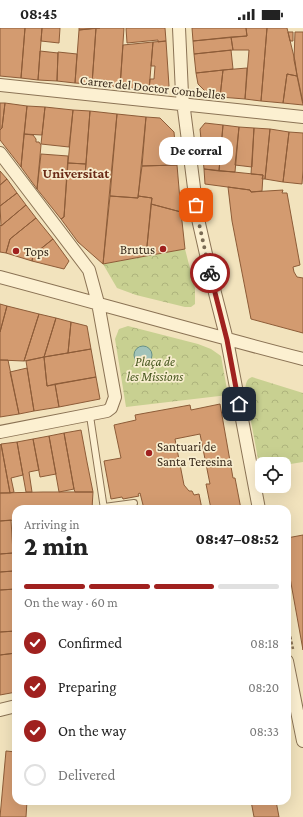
<!DOCTYPE html>
<html lang="en">
<head>
<meta charset="utf-8">
<style>
  :root { --surface:#fff; --page:#f2f2f2; --text:#222; --muted:#767676; --line:#e0e0e0; --accent:#a0211f }
  body { margin:0; font-family:"Crimson Pro",serif; background:var(--page); color:var(--text); height:100vh; display:flex; flex-direction:column; font-size:15px; white-space:nowrap }
  * { box-sizing:border-box; margin:0 }
  p { font-size:13px; color:var(--muted) }
  .icon { flex:none; width:22px; height:22px; fill:none; stroke:currentColor; stroke-width:2; stroke-linecap:round; stroke-linejoin:round }
  .map { position:relative; flex:1; overflow:hidden }
  .sheet { position:absolute; left:12px; top:477px; width:279px; height:300px; display:flex; flex-direction:column; background:var(--surface); border-radius:12px; box-shadow:0 4px 16px #0002 }
  .sheet>* { flex:none }
  .tools { position:absolute; left:255px; top:429px; display:grid; gap:8px }
  .tools a { display:grid; place-items:center; width:36px; height:36px; border-radius:8px; background:var(--surface); box-shadow:0 4px 16px #0002; font-size:20px }
  .pin { position:absolute; display:grid; place-items:center; width:34px; height:34px; color:#fff; margin:-17px; border-radius:8px; box-shadow:0 2px 6px #0006 }
  .courier { position:absolute; display:grid; place-items:center; width:40px; height:40px; margin:-20px; border:3px solid #a0211f; border-radius:50%; background:#fff; color:#222; box-shadow:0 1px 5px #0007 }
  .bubble { position:absolute; height:28px; border-radius:12px; background:var(--surface); box-shadow:0 4px 16px #0002; font-size:13px; font-weight:800; line-height:28px; text-align:center }
  .overview em { font-style:normal; font-weight:800 }
  .overview div { display:flex; flex-direction:column-reverse }
  .overview { display:flex; align-items:center; justify-content:space-between; height:68px; padding:0 12px }
  h1 { font-size:26px; font-weight:800; line-height:30px }
  .bar { display:grid; grid-template-columns:repeat(4,1fr); gap:6px 4px; align-content:center; height:48px; padding:0 12px }
  .bar i { height:5px; border-radius:3px; background:var(--line) }
  .bar .on { background:var(--accent) }
  .bar p { grid-column:span 4 }
  ol { padding:0 12px; list-style:none }
  li { display:flex; align-items:center; gap:12px; height:44px }
  li p { margin-inline-start:auto }
  li .icon { padding:4px; border-radius:50%; background:var(--accent); color:#fff; stroke-width:4 }
  li:last-child { color:var(--muted) }
  li i { width:22px; height:22px; border:2px solid var(--line); border-radius:50% }
  .status { display:flex; justify-content:space-between; align-items:center; height:28px; padding:0 20px; background:var(--surface); direction:ltr }
  .status svg { height:11px; fill:currentColor }
  .map>svg:first-child { display:block }
  .park { fill:url(#park-crowns) }
  .water { fill:#a1c3ba; stroke:#689188 }
  .building { fill:#d39b70; stroke:#8d5c38 }
  .lines { fill:none; stroke-linecap:round; stroke-linejoin:round }
  .lane-casing { stroke:#8b7355; stroke-width:8 }
  .street-casing { stroke:#8b7355; stroke-width:14 }
  .path { stroke:#8b7355; stroke-width:2.5; stroke-dasharray:3 2; stroke-linecap:butt }
  .lane { stroke:#fcf0d1; stroke-width:6 }
  .street { stroke:#fcf0d1; stroke-width:12 }
  .done { stroke:#7a6b54; stroke-width:4; stroke-dasharray:0 7.2 }
  .route { stroke:#a0211f; stroke-width:5 }
  .poi-dot { fill:#a0211f; stroke:#f8edce; stroke-width:1.5 }
  .labels { text-anchor:middle; stroke-width:3.5; stroke-linejoin:round; paint-order:stroke }
  .street-label { font-size:13px; fill:#392a1b; stroke:#f8edce }
  .poi-label { font-size:13px; fill:#392a1b; stroke:#f8edce; text-anchor:start }
  .park-label { font-size:13px; font-style:italic; fill:#485820; stroke:#f8edce }
  .neighbourhood-label { font-size:14px; font-weight:bold; fill:#6a2a16; stroke:#f8edce }
</style>
</head>
<body>
<div class="status"><b>08:45</b><svg viewBox="0 0 49 12"><path d="M0 12V9h3v3zM5 12V6h3v6zM10 12V3h3v9zM15 12V0h3v12zM26 1h20v11H26zM47 4h2v5h-2z"/></svg></div>
<div class="map">
<svg width="303" height="789" viewBox="0 0 303 789">
  <defs>
    <pattern id="park-crowns" width="20" height="18" patternUnits="userSpaceOnUse"><rect width="20" height="18" fill="#c8d091"/><path d="M2 6a3 3 0 1 1 6 0M12 15a3 3 0 1 1 6 0" fill="none" stroke="#adb37c"/></pattern>
  </defs>
  <rect width="100%" height="100%" fill="#f2e3bd"/>
  <path class="park" d="M185,221L195,260V276L191,279H185L136,267L117,260L103,236Z
    M128,298L198,316L211,321L221,328L228,367L126,379L115,311L119,301Z
    M252,349L303,365V434L284,437V436H262V441H260L245,362C246,356 246,351 252,349Z"/>
  <path class="water" d="M134 327a9 9 0 1 1 18 0a9 9 0 1 1-18 0Z"/>
  <path class="building" d="M0,0H25L21,50L0,48Z
    M25,0H42L38,52L21,50Z
    M42,0H60L59,15L41,13Z
    M79,0H100L79,2Z
    M96,0H124L120,59L92,56Z
    M96,0L92,56L75,55L79,2Z
    M126,0H165L166,13L158,14V12L127,15Z
    M192,0H246L247,8L193,13Z
    M246,0H267L261,73L245,71L249,22H233L231,9L247,8Z
    M267,0H287L295,33L297,48L287,46L283,75L261,73Z
    M288,4H293V13H290Z
    M295,4H303V75L294,32Z
    M231,9L233,22L194,26L193,13Z
    M166,13L169,58L167,61L161,63L149,62L150,51H154L155,38H151L153,14Z
    M153,14L149,62L120,59L123,17Z
    M231,22L233,41L196,45L194,26Z
    M40,23L58,25L57,53L38,52Z
    M58,24L77,26L75,55L57,53Z
    M247,40L245,71L220,69L223,42Z
    M223,42L220,69L210,68L198,56L196,45Z
    M287,46L297,48L303,77L283,75Z
    M0,75H5L2,100L0,102Z
    M5,75L27,78L21,139L0,112V102L2,100Z
    M27,78L45,79L42,107L24,106Z
    M45,79L73,82L69,119L41,116Z
    M73,82L90,83L86,136L68,135Z
    M90,83L117,86L111,148L85,147Z
    M117,86L146,89L138,170L110,168Z
    M146,89L160,90L174,104L177,137L142,138Z
    M205,95L223,97L219,143L204,141L200,101Z
    M223,97L239,99L235,144L219,143Z
    M239,99L254,100L252,139L235,137Z
    M254,100L270,101L265,151H262L263,147L251,146Z
    M270,101L289,104L283,154L265,151Z
    M289,104L303,105V142L302,156L283,154Z
    M24,106L33,107L36,111V114H39L41,117L37,161L21,139Z
    M41,126L68,128L64,189L61,191L37,161Z
    M68,135L86,136L85,147L111,148L103,236L78,214L61,191L64,189Z
    M177,137L181,184L151,176L152,170L138,168L142,138Z
    M204,141L263,147L262,163L251,164L250,162L205,156Z
    M0,143L7,151L0,157Z
    M7,151L17,165L0,178V157Z
    M228,159L250,162L251,164L283,162L282,165H287L300,237L293,239L294,244L297,249L303,250V305L251,291L232,193Z
    M17,165L26,177L1,198L0,178Z
    M110,168L138,170V168L152,170L146,228L103,236Z
    M151,176L181,184L185,221L146,228Z
    M26,177L36,190L10,211L6,225L0,224V197L1,198Z
    M36,190L53,211L33,227L32,233L6,225L10,211Z
    M53,211L69,233L64,241L32,233L33,227Z
    M0,276L7,278L0,304Z
    M7,278L39,286L24,333L0,332V304Z
    M39,286L56,290L44,329L24,333Z
    M56,290L71,294L68,325L44,329Z
    M71,294L87,298L91,321L68,325Z
    M91,321L96,349L47,358L44,329Z
    M44,329L47,358L55,356L59,379L34,383L26,333Z
    M0,332H8L19,386L0,389Z
    M27,340L34,383L19,386L10,344Z
    M96,349L100,371L59,379L55,356Z
    M220,376L233,450H235L241,481H211L206,456H210L200,406L175,411L184,457L189,463H192L194,467L199,466L202,481H144L140,465L138,466L139,468L123,471L122,469L111,471L104,433L121,430L114,397L136,392L135,387L190,377L191,382Z
    M81,402L87,434L93,464H75L74,461L64,405Z
    M64,405L74,461L59,464L49,408Z
    M49,408L56,446L40,449L33,411Z
    M33,411L39,442L29,444L32,464H26L17,414Z
    M17,414L23,447L11,450L14,464L10,465L1,416Z
    M1,416L10,465H0V417Z
    M43,464H93L92,481H16V492L0,493V465Z
    M11,492L13,525L0,526V493Z
    M303,507V622L287,533V510Z
    M13,525L14,543L0,544V526Z
    M14,543H16V561L0,562V544Z
    M16,561V603L0,604V562Z
    M16,603V625L0,627V604Z
    M16,625V664L0,667V627Z
    M6,723L16,724V773H27L26,789H0Z
    M251,773H276L279,789H254Z"/>
  <g class="lines">
    <defs>
      <path id="lane" d="M90,388L104,481
        M104,479L134,475"/>
      <path id="street" d="M179,0L182,66L198,191L214,261L227,312L259,481
        M0,57L303,89
        M0,125L89,242L98,275L115,369L111,380L107,383L0,404
        M0,249C101,276 202,305 303,331
        M287,633L303,713
        M0,682L16,678"/>
    </defs>
    <use href="#lane" class="lane-casing"/>
    <use href="#street" class="street-casing"/>
    <path class="path" d="M287,594L293,621"/>
    <use href="#lane" class="lane"/>
    <use href="#street" class="street"/>
  </g>
  <g class="lines">
    <path class="done" d="M196,177L198,191L210,245"/>
    <path class="route" d="M210,245L227,312L239,376"/>
  </g>
  <g class="poi-dot">
    <circle cx="163" cy="221" r="4"/>
    <circle cx="16" cy="223" r="4"/>
    <circle cx="149" cy="425" r="4"/>
  </g>
  <g class="labels">
    <g class="street-label">
      <text transform="translate(153 59) rotate(6)" y="5">Carrer del Doctor Combelles</text>
    </g>
    <g class="poi-label">
      <text x="155" y="226" text-anchor="end">Brutus</text>
      <text x="24" y="228">Tops</text>
      <text x="157" y="423">Santuari de<tspan x="157" dy="15">Santa Teresina</tspan></text>
    </g>
    <g class="park-label">
      <text x="155" y="338">Plaça de<tspan x="155" dy="15">les Missions</tspan></text>
    </g>
    <g class="neighbourhood-label">
      <text x="76" y="150">Universitat</text>
    </g>
  </g>
</svg>
<div class="tools">
<a><svg class="icon" aria-label="locate" viewBox="0 0 24 24"><circle cx="12" cy="12" r="6"/><path d="M12 2v4M12 18v4M2 12h4M18 12h4"/></svg></a>
</div>
<div class="pin" style="left:196px;top:177px;background:#ea580c"><svg class="icon" aria-label="bag" viewBox="0 0 24 24"><path d="M5 8h14l-1 12H6zM9 8a3 3 0 0 1 6 0"/></svg></div>
<div class="pin" style="left:239px;top:376px;background:#1f2937"><svg class="icon" aria-label="home" viewBox="0 0 24 24"><path d="M3 11l9-7 9 7M6 9v11h12V9"/></svg></div>
<div class="courier" style="left:210px;top:245px"><svg class="icon" aria-label="bike" viewBox="0 0 24 24"><circle cx="6" cy="16" r="4"/><circle cx="18" cy="16" r="4"/><path d="M6 16l4-8h5l3 8M10 8l3 8H6M13 5h3"/></svg></div>
<div class="bubble" style="left:159px;top:109px;width:74px">De corral</div>
<section class="sheet">
<div class="overview"><div><h1>2 min</h1><p>Arriving in</p></div><em>08:47–08:52</em></div>
<div class="bar"><i class="on"></i><i class="on"></i><i class="on"></i><i></i><p>On the way · 60 m</p></div>
<ol>
<li><svg class="icon" aria-label="check" viewBox="0 0 24 24"><path d="M5 12l5 5 9-10"/></svg>Confirmed<p>08:18</p></li>
<li><svg class="icon" aria-label="check" viewBox="0 0 24 24"><path d="M5 12l5 5 9-10"/></svg>Preparing<p>08:20</p></li>
<li><svg class="icon" aria-label="check" viewBox="0 0 24 24"><path d="M5 12l5 5 9-10"/></svg>On the way<p>08:33</p></li>
<li><i></i>Delivered</li>
</ol>
</section>
</div>
</body>
</html>
